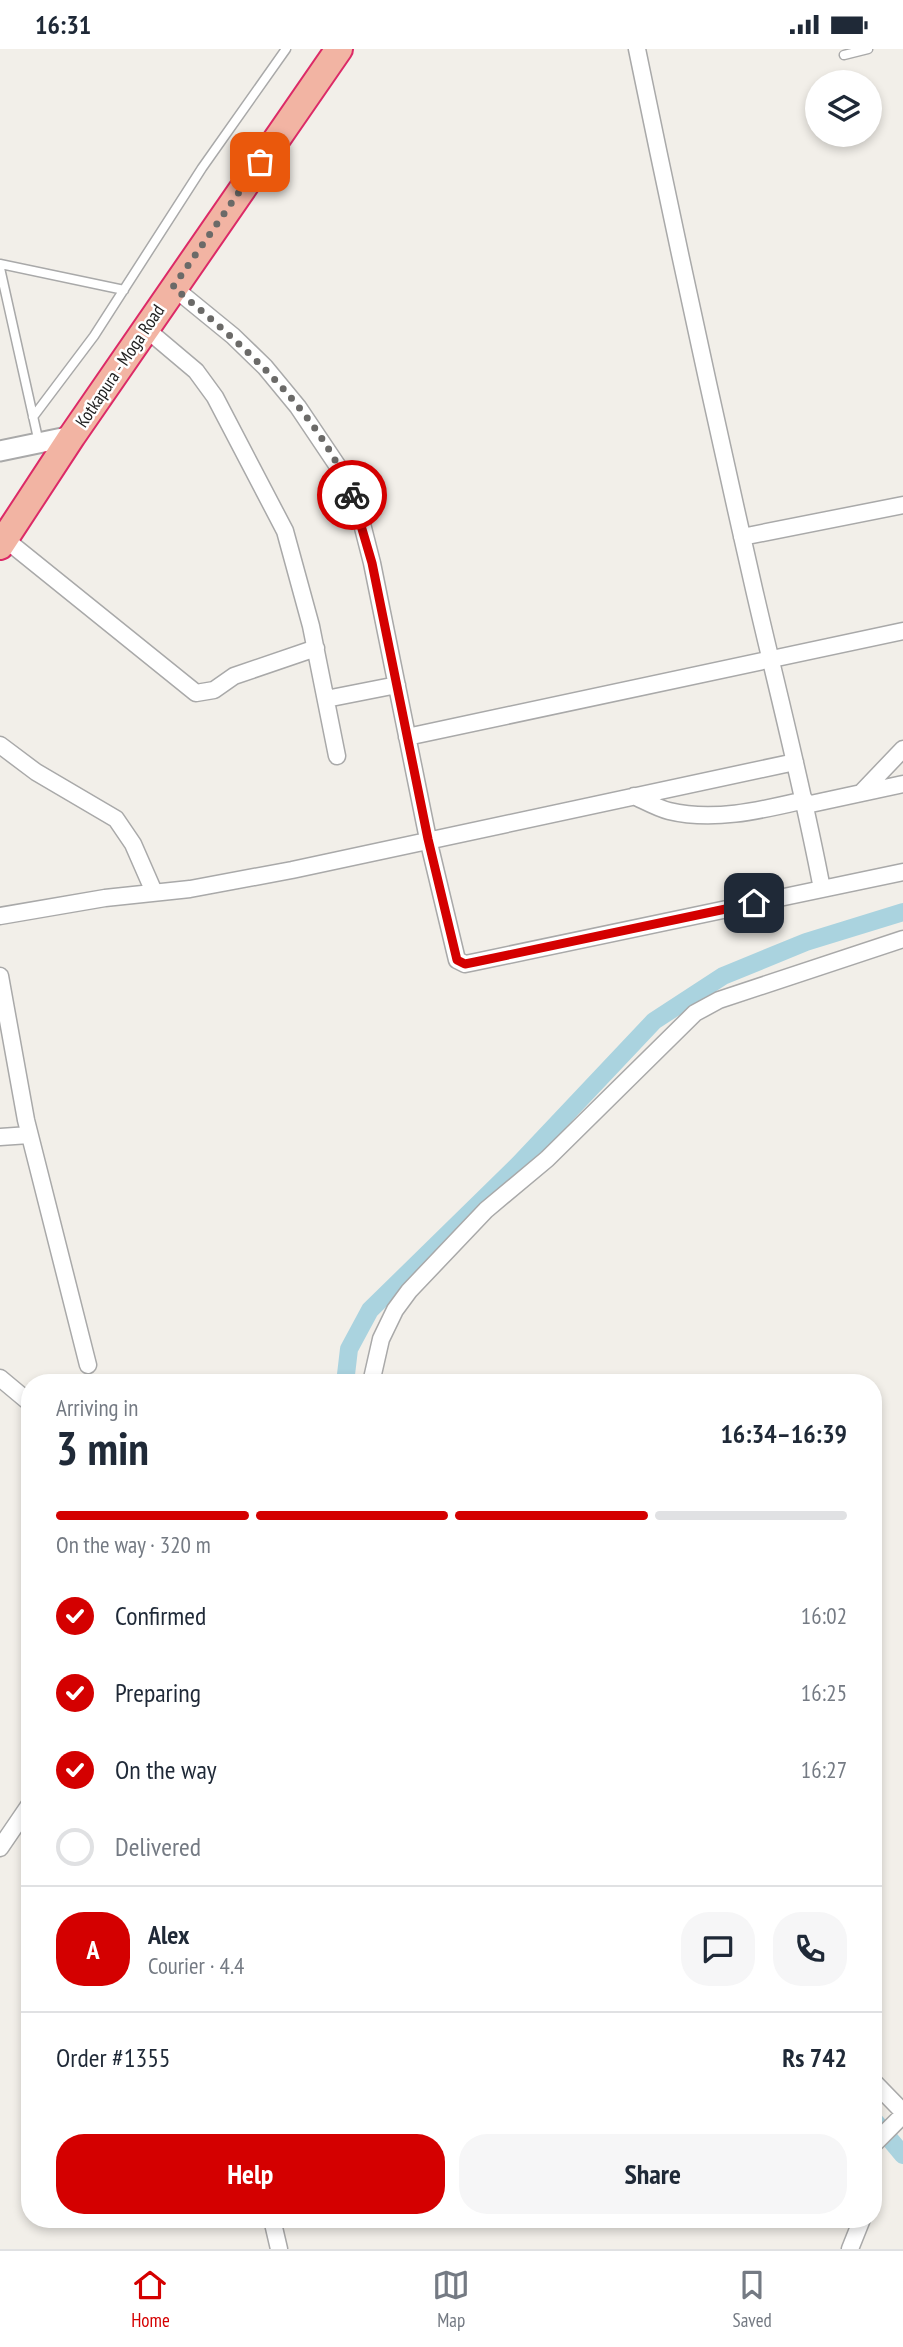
<!DOCTYPE html>
<html lang="en">
<head>
<meta charset="utf-8">
<style>
  :root { --surface:#fff; --page:#f6f6f7; --text:#1f2937; --muted:#747a83; --line:#e0e1e3; --accent:#d40000 }
  body { margin:0; font-family:"PT Sans Narrow",sans-serif; background:var(--page); color:var(--text); height:100vh; display:flex; flex-direction:column; font-size:26px; white-space:nowrap }
  * { box-sizing:border-box; margin:0 }
  p { font-size:23px; color:var(--muted) }
  .icon { flex:none; width:38px; height:38px; fill:none; stroke:currentColor; stroke-width:2; stroke-linecap:round; stroke-linejoin:round }
  .map { position:relative; flex:1; overflow:hidden }
  .details { position:absolute; left:21px; top:1325px; width:861px; height:854px; display:flex; flex-direction:column; background:var(--surface); border-radius:28px; box-shadow:0 4px 10px #0003 }
  .details>* { flex:none }
  .buttons { position:absolute; left:805px; top:21px; display:grid; gap:14px }
  .buttons a { display:grid; place-items:center; width:77px; height:77px; border-radius:50%; background:var(--surface); box-shadow:0 4px 10px #0003; font-size:35px }
  .pin { position:absolute; display:grid; place-items:center; width:60px; height:60px; color:#fff; margin:-30px; border-radius:14px; box-shadow:0 4px 10px #0006 }
  .courier { position:absolute; display:grid; place-items:center; width:70px; height:70px; margin:-35px; border:5px solid #d40000; border-radius:50%; background:#fff; color:#222; box-shadow:0 2px 9px #0007 }
  .headline em { font-style:normal; font-weight:600 }
  .headline div { display:flex; flex-direction:column-reverse }
  .headline { display:flex; align-items:center; justify-content:space-between; height:119px; padding:0 35px }
  h1 { font-size:46px; font-weight:600; line-height:52px }
  .bar { display:grid; grid-template-columns:repeat(4,1fr); gap:10px 7px; align-content:center; height:84px; padding:0 35px }
  .bar i { height:9px; border-radius:5px; background:var(--line) }
  .bar .on { background:var(--accent) }
  .bar p { grid-column:span 4 }
  .line { display:flex; align-items:center; gap:18px; padding:0 35px; border-top:2px solid var(--line) }
  .line div { flex:1 }
  .round { display:grid; place-items:center; flex:none; width:74px; height:74px; border-radius:28px; background:var(--page) }
  ol { padding:0 35px; list-style:none }
  li { display:flex; align-items:center; gap:21px; height:77px }
  li p { margin-inline-start:auto }
  li .icon { padding:7px; border-radius:50%; background:var(--accent); color:#fff; stroke-width:4 }
  li:last-child { color:var(--muted) }
  li i { width:38px; height:38px; border:4px solid var(--line); border-radius:50% }
  .button { display:flex; gap:14px; margin-top:auto; padding:14px 35px }
  .button a { flex:1; height:80px; border-radius:28px; background:var(--accent); color:#fff; font-size:28px; font-weight:600; line-height:80px; text-align:center }
  .button a+a { background:var(--page); color:var(--text) }
  .status { display:flex; justify-content:space-between; align-items:center; height:49px; padding:0 35px; background:var(--surface); direction:ltr }
  .status svg { height:19px; fill:currentColor }
  .dock { display:flex; justify-content:space-around; align-items:center; height:98px; border-top:2px solid var(--line); background:var(--surface); font-size:19px; color:var(--muted) }
  .dock a { display:grid; justify-items:center; gap:4px }
  .dock .on { color:var(--accent) }
  .map>svg:first-child { display:block }
  .lines { fill:none; stroke-linecap:round; stroke-linejoin:round }
  .canal { stroke:#aad3df; stroke-width:18 }
  .service-casing { stroke:#a9a9a9; stroke-width:11 }
  .minor-casing { stroke:#a9a9a9; stroke-width:19 }
  .tertiary-casing { stroke:#a9a9a9; stroke-width:23 }
  .trunk-casing { stroke:#dc2a67; stroke-width:30 }
  .service { stroke:#fff; stroke-width:8 }
  .minor { stroke:#fff; stroke-width:16 }
  .tertiary { stroke:#fff; stroke-width:19 }
  .trunk { stroke:#f2b4a3; stroke-width:26 }
  .done { stroke:#6b6a68; stroke-width:7; stroke-dasharray:0 12.6 }
  .route { stroke:#d40000; stroke-width:9 }
  .labels { text-anchor:middle; stroke-width:5; stroke-linejoin:round; paint-order:stroke }
  .street-label { font-size:18px; fill:#222; stroke:#fff }
</style>
</head>
<body>
<div class="status"><b>16:31</b><svg viewBox="0 0 49 12"><path d="M0 12V9h3v3zM5 12V6h3v6zM10 12V3h3v9zM15 12V0h3v12zM26 1h20v11H26zM47 4h2v5h-2z"/></svg></div>
<div class="map">
<svg width="903" height="2200" viewBox="0 0 903 2200">
  <rect width="100%" height="100%" fill="#f2efe9"/>
  <g class="lines">
    <path class="canal" d="M345,1334L349,1300L370,1261L520,1114L654,972L723,927L806,893L903,863
      M873,2070L903,2106"/>
    <defs>
      <path id="service" d="M844,6L868,0
        M0,215L124,241
        M0,219L39,394
        M33,368L94,287L202,119L286,0"/>
      <path id="minor" d="M637,0C674,180 713,360 754,540C777,640 803,739 822,840
        M173,238L233,287L265,318L298,358L343,425L360,467L372,514L428,790L457,911L465,915L475,913L903,823
        M145,279L196,322L215,348L285,482L311,577L337,707
        M742,488L903,456
        M5,490L196,644L214,641L234,627L316,599
        M326,650L397,636
        M407,688L903,582
        M0,696L36,723L116,770L133,795L154,843
        M861,744L903,700
        M634,747C645,752 657,759 669,762C714,773 762,761 805,751
        M806,756L903,735
        M0,867L105,849L190,840L292,821L795,713
        M0,927L26,1071L88,1316
        M0,1088L29,1086
        M0,1329L30,1354
        M371,1334L381,1290L395,1261L409,1242L486,1161L547,1110L695,964L719,951L903,890
        M0,1799L30,1755
        M873,2032L903,2063
        M873,2096L903,2066
        M272,2170L279,2200
        M850,2200L862,2170"/>
      <path id="tertiary" d="M0,402L72,387"/>
      <path id="trunk" d="M0,497L72,387L339,0"/>
    </defs>
    <use href="#service" class="service-casing"/>
    <use href="#minor" class="minor-casing"/>
    <use href="#tertiary" class="tertiary-casing"/>
    <use href="#trunk" class="trunk-casing"/>
    <use href="#service" class="service"/>
    <use href="#minor" class="minor"/>
    <use href="#tertiary" class="tertiary"/>
    <use href="#trunk" class="trunk"/>
  </g>
  <g class="lines">
    <path class="done" d="M260,113L173,238C243,296 317,360 352,446"/>
    <path class="route" d="M352,446L372,514L428,790L457,911L465,915L475,913L754,854"/>
  </g>
  <g class="labels">
    <g class="street-label">
      <text transform="translate(120 317) rotate(-56)" y="6">Kotkapura - Moga Road</text>
    </g>
  </g>
</svg>
<div class="buttons">
<a><svg class="icon" aria-label="layers" viewBox="0 0 24 24"><path d="M12 4l9 5-9 5-9-5zM3 14l9 5 9-5"/></svg></a>
</div>
<div class="pin" style="left:260px;top:113px;background:#ea580c"><svg class="icon" aria-label="bag" viewBox="0 0 24 24"><path d="M5 8h14l-1 12H6zM9 8a3 3 0 0 1 6 0"/></svg></div>
<div class="pin" style="left:754px;top:854px;background:#1f2937"><svg class="icon" aria-label="home" viewBox="0 0 24 24"><path d="M3 11l9-7 9 7M6 9v11h12V9"/></svg></div>
<div class="courier" style="left:352px;top:446px"><svg class="icon" aria-label="bike" viewBox="0 0 24 24"><circle cx="6" cy="16" r="4"/><circle cx="18" cy="16" r="4"/><path d="M6 16l4-8h5l3 8M10 8l3 8H6M13 5h3"/></svg></div>
<section class="details">
<div class="headline"><div><h1>3 min</h1><p>Arriving in</p></div><em>16:34–16:39</em></div>
<div class="bar"><i class="on"></i><i class="on"></i><i class="on"></i><i></i><p>On the way · 320 m</p></div>
<ol>
<li><svg class="icon" aria-label="check" viewBox="0 0 24 24"><path d="M5 12l5 5 9-10"/></svg>Confirmed<p>16:02</p></li>
<li><svg class="icon" aria-label="check" viewBox="0 0 24 24"><path d="M5 12l5 5 9-10"/></svg>Preparing<p>16:25</p></li>
<li><svg class="icon" aria-label="check" viewBox="0 0 24 24"><path d="M5 12l5 5 9-10"/></svg>On the way<p>16:27</p></li>
<li><i></i>Delivered</li>
</ol>
<div class="line" style="height:126px"><b class="round" style="background:var(--accent);color:#fff">A</b><div><b>Alex</b><p>Courier · 4.4</p></div><a class="round"><svg class="icon" aria-label="chat" viewBox="0 0 24 24"><path d="M4 5h16v11H9l-5 4z"/></svg></a><a class="round"><svg class="icon" aria-label="phone" viewBox="0 0 24 24"><path d="M5 4h4l2 5-3 2q2 4 5 5l2-3 5 2v4C11 20 4 13 5 4z"/></svg></a></div>
<div class="line" style="height:91px"><div>Order #1355</div><b>Rs 742</b></div>
<div class="button"><a>Help</a><a>Share</a></div>
</section>
</div>
<nav class="dock">
<a class="on"><svg class="icon" aria-label="home" viewBox="0 0 24 24"><path d="M3 11l9-7 9 7M6 9v11h12V9"/></svg>Home</a>
<a><svg class="icon" aria-label="map" viewBox="0 0 24 24"><path d="M3 6l6-2 6 2 6-2v14l-6 2-6-2-6 2zM9 4v14M15 6v14"/></svg>Map</a>
<a><svg class="icon" aria-label="saved" viewBox="0 0 24 24"><path d="M7 4h10v16l-5-4-5 4z"/></svg>Saved</a>
</nav>
</body>
</html>
